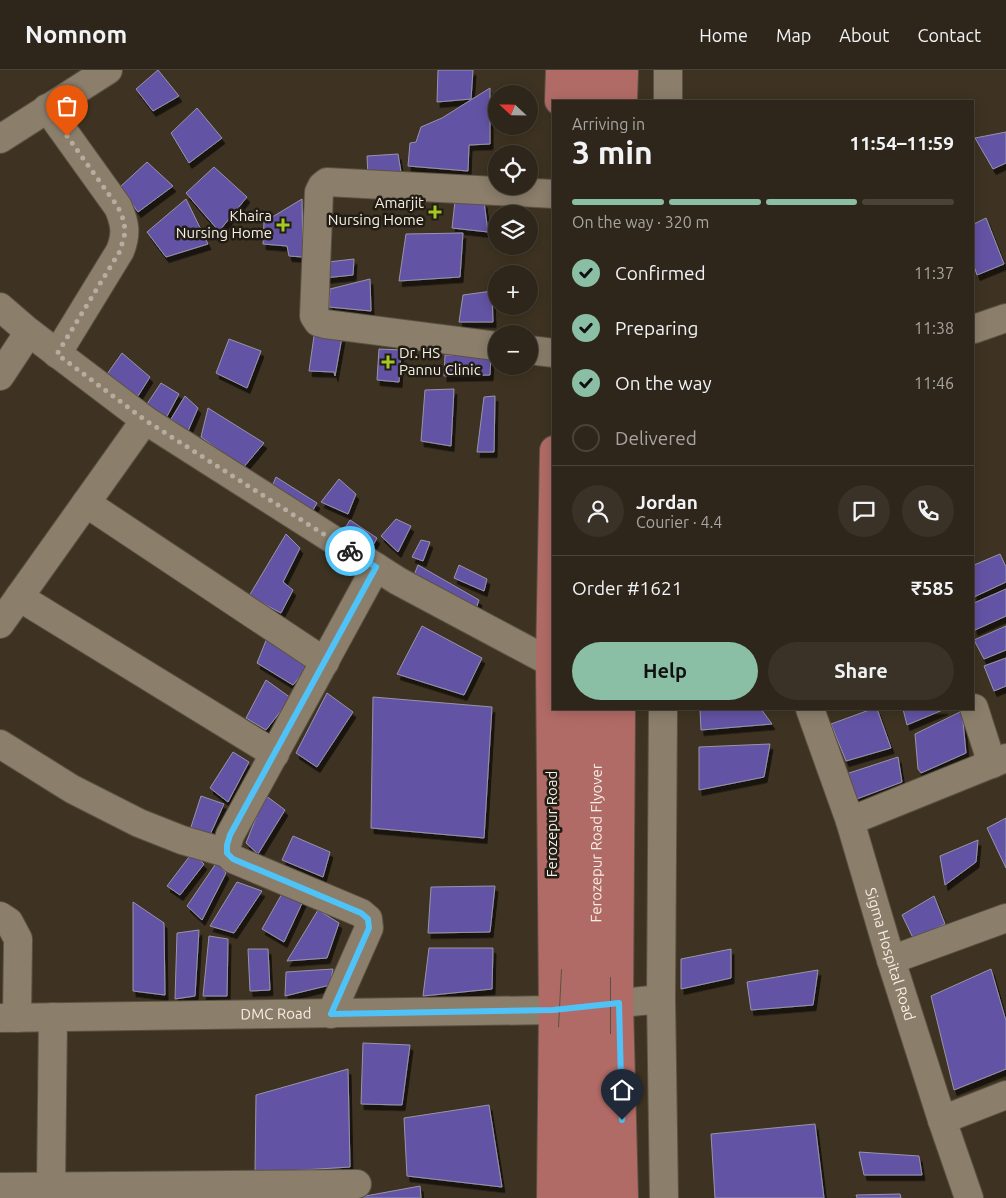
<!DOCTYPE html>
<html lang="en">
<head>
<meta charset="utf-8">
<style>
  :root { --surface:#2e261a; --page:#3a3227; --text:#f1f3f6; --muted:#a7a5a2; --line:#494339; --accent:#8abfa5 }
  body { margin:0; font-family:Ubuntu,sans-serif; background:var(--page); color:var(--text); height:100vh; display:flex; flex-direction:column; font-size:19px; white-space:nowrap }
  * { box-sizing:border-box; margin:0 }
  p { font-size:16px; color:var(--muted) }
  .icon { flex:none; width:28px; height:28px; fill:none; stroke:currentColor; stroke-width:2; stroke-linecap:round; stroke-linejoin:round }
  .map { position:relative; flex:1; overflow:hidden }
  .panel { position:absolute; left:552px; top:30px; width:422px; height:610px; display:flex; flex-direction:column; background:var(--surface); border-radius:0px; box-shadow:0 2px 12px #0003,0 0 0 1px var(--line) }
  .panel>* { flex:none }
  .needle { width:32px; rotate:292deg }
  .tools { position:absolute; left:488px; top:15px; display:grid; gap:10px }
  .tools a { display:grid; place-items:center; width:50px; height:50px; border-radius:50%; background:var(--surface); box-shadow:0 2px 12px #0003,0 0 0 1px var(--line); font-size:25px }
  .pin { position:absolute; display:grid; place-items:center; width:42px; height:42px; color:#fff; margin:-51px -21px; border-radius:50% 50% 50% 0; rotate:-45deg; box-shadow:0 0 5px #0007 }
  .pin .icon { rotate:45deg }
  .courier { position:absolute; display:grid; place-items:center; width:50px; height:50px; margin:-25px; border:4px solid #4fc3f7; border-radius:50%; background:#fff; color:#222; box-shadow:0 1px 6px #0007 }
  .headline em { font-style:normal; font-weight:700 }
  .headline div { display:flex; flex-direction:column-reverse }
  .headline { display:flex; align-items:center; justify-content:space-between; height:85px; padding:0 20px }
  h1 { font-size:32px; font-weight:700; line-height:38px }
  .bar { display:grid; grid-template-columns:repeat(4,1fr); gap:8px 5px; align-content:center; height:60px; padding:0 20px }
  .bar i { height:6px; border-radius:4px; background:var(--line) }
  .bar .active { background:var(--accent) }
  .bar p { grid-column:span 4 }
  .line { display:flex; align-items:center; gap:12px; padding:0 20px; border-top:1px solid var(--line) }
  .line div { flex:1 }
  .round { display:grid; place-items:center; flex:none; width:52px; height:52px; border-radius:26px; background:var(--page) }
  ol { padding:0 20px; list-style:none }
  li { display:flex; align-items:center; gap:15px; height:55px }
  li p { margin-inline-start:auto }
  li .icon { padding:5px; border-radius:50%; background:var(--accent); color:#111; stroke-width:4 }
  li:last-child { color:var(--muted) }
  li i { width:28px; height:28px; border:2px solid var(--line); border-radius:50% }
  .cta { display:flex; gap:10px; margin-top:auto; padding:10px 20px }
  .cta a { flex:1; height:58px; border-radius:30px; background:var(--accent); color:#111; font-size:20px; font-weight:700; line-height:58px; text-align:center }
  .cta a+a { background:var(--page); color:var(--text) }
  header { display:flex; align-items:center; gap:30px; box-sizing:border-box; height:70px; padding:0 25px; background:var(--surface); border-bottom:1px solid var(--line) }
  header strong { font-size:24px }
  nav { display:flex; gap:28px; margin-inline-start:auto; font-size:18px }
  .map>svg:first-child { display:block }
  .building { fill:#6353a4; stroke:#9795aa; filter:url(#shadow) }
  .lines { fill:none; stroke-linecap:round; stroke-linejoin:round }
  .minor-casing { stroke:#5b5243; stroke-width:30 }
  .major-casing { stroke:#5b5243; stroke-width:30 }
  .minor { stroke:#8b7e6b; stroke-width:28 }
  .major { stroke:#b16b66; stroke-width:28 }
  .major-bridge-casing { stroke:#5b5243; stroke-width:30; stroke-linecap:butt }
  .major-bridge { stroke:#b16b66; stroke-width:28 }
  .done { stroke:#b6ada0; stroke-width:5; stroke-dasharray:0 9 }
  .route { stroke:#4fc3f7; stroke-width:6 }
  .poi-dot { fill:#a5c823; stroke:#211c14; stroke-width:2 }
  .labels { text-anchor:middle; stroke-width:5; stroke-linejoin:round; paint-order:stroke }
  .poi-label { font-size:15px; fill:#f6efe4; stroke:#211c14; text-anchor:end }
  .street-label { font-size:15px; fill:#f6efe4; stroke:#211c14 }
</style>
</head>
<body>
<header>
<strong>Nomnom</strong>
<nav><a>Home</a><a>Map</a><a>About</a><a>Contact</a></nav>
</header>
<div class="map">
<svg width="1006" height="1128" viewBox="0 0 1006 1128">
  <defs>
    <filter id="shadow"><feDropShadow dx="3" dy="5.5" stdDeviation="0" flood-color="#0009"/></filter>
  </defs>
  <rect width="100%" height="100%" fill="#3e3322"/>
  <path class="building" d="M158,0L179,26L153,41L136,19Z
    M438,0H473L471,29L437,32Z
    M490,18V74L469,75L468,101L408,96L410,73L416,72L421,57L442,48Z
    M197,38L222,68L189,93L171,63Z
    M1006,62V93L993,99L975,68Z
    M398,84L402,108L368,105L367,86Z
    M147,92L173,116L138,142L120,117Z
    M214,97L247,127L215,166L218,160L186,123Z
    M186,129L208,174L166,187L147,162Z
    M302,129L303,187L289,186L287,176L263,174L264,152Z
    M455,131L484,132L488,162L452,158Z
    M986,148L1004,194L977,205L974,196V154Z
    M463,163L460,207L399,211L406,164Z
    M354,189L353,205L324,208L328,192Z
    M370,209L371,241L329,237L330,219Z
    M492,221L493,252H459L463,225Z
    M314,266L342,267L335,306L334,302L309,301Z
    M229,269L261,281L247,318L216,303Z
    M379,279L401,280L399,312L377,310Z
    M122,283L150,307L138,326L105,307Z
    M445,285H491L490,305L444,306Z
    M161,313L179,324L165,350L147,334Z
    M454,319L451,376L421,371L425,320Z
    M185,326L198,338L188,361L171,349Z
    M495,326L494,382H477L484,327Z
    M208,338L264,373L243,398L201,367Z
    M276,407L317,433L309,447L270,421Z
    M339,409L356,424L348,444L321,432Z
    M396,449L411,456L398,482L381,466Z
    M350,450L377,468L370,481L341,465Z
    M286,464L300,478L283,512L293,520L281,543L249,526Z
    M421,470L430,472L423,491L412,487Z
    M1000,484L1006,497V512L974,527V495Z
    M418,495L479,530L475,542L412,510Z
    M459,495L487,509L484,521L454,508Z
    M1006,519V546L975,560L974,557V533Z
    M422,556L482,588L464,625L397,604Z
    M1006,556V580L984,589L974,570Z
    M267,568L310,594L293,615L257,593Z
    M1006,588V616L994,621L984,596Z
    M266,610L291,628L266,660L246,648Z
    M327,623L353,642L317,697L296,683Z
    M373,627L492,637L484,768L371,758Z
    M700,639H761L772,654L701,660Z
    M872,639H877L891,678L846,691L831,654Z
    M903,639H945L907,655Z
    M962,641L966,683L921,703L918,699L915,664Z
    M770,674L764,707L699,720V677Z
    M233,682L249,692L228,732L210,718Z
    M898,687L902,712L854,730L843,705Z
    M265,725L285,740L258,784L246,773Z
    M201,726L224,734L209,767L191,757Z
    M1006,748V798L987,758Z
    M293,766L330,782L323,807L282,790Z
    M978,770L976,792L945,815L940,786Z
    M192,783L204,794L180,825L167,816Z
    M217,792L226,803L202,850L187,836Z
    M237,812L262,821L234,863L210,856Z
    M495,816L490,862L428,863L431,817Z
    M283,822L304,829L284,872L262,859Z
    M934,826L945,854L914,870L902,845Z
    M133,832L164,853L165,925L133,921Z
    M318,840L339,853L327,888L287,891Z
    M199,860L195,926L175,929L177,863Z
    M209,866L228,869L227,926H203Z
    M429,878H493L492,919L423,926Z
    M248,879H268L270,920L250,921Z
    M731,879V908L681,919V889Z
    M333,899L330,915L285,926L286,902Z
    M991,899L1006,951V999L954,1020L931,926Z
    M818,900L813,935L751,940L747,912Z
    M363,973L410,975L402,1035L361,1034Z
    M348,999L350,1097L255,1103L256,1025Z
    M489,1035L502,1117L407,1106L404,1048Z
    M815,1054L824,1128H715L711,1064Z
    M859,1082L919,1086L922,1105H864Z
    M420,1116L421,1128H360V1127Z
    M900,1124L901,1128H857L856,1125Z"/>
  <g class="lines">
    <defs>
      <g id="minor">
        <path d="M668,31V0"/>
        <path d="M47,38L118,137C125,153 127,164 120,181L57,284"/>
        <path d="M0,69L108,0"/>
        <path d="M0,237L29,262L145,350L398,511L550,592"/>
        <path d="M974,259L1006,248"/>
        <path d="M496,276L325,254L318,252L314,246L319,122L322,116L327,112L554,124"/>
        <path d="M529,280L554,283"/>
        <path d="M0,306L29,262"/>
        <path d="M86,433L325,592"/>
        <path d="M19,527L275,684"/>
        <path d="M0,554L145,350"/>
        <path d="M974,638L992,694"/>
        <path id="s1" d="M810,639L850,751L891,890L942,1050L969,1128"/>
        <path d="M0,674L72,719L139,753L182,770L227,783"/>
        <path d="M850,751L1006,688"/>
        <path d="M0,846L9,852L18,869L17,948"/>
        <path d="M891,890L1006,848"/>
        <path d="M661,929L663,639"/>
        <path d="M331,944L369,858L368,849L361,843L233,789L227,783V775L230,765L376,497"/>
        <path id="s2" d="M0,948L553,940L661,929L664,1128"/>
        <path d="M942,1050L1006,1025"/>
        <path d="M51,1116L53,947"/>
        <path d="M0,1117L357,1114"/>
      </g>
      <g id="major">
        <path d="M601,0V31"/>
        <path d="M559,31L560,0"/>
        <path d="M582,31V0"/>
        <path d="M623,31L624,0"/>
        <path d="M621,639L619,933L624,1128"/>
        <path d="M576,900L577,639"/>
        <path id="s3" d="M596,907L597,639"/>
        <path d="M573,958L575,1128"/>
        <path d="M596,964L598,1128"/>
        <path d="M551,1128L553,940L550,592L554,380"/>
      </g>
    </defs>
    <use href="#minor" class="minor-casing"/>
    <use href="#major" class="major-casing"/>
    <use href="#minor" class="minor"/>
    <use href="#major" class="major"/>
    <defs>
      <path id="major-bridge" d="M596,907V964
        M573,958L576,900"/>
    </defs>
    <use href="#major-bridge" class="major-bridge-casing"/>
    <use href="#major-bridge" class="major-bridge"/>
  </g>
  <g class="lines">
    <path class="done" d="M67,66L118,137L124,151L125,163L120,181L57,284L145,350L350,481"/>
    <path class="route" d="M350,481L376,497L230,765L227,775V783L233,789L361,843L368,849L369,858L331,944L553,940L619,933L622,1050"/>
  </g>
  <g class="poi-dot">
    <path d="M432.5 134.5h5v5h5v5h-5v5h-5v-5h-5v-5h5z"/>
    <path d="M280.5 147.5h5v5h5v5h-5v5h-5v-5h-5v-5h5z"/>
    <path d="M385.5 284.5h5v5h5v5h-5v5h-5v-5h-5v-5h5z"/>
  </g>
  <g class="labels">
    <g class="poi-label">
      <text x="424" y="138">Amarjit<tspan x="424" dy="17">Nursing Home</tspan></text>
      <text x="272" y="151">Khaira<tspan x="272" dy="17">Nursing Home</tspan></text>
      <text x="399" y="288" text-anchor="start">Dr. HS<tspan x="399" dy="17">Pannu Clinic</tspan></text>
    </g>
    <g class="street-label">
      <text transform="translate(552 754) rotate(-90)" y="5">Ferozepur Road</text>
      <text dy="5" stroke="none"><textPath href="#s3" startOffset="134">Ferozepur Road Flyover</textPath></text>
      <text dy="5" stroke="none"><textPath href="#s1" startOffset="258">Sigma Hospital Road</textPath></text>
      <text dy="5" stroke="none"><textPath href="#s2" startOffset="276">DMC Road</textPath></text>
    </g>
  </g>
</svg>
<div class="tools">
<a><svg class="needle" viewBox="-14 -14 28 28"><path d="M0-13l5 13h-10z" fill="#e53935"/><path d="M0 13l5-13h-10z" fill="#a7a5a2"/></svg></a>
<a><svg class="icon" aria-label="locate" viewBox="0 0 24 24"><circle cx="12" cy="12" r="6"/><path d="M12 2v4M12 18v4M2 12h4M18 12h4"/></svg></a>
<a><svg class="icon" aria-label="layers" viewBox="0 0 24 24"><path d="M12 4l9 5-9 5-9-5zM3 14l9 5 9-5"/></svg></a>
<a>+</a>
<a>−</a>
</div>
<div class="pin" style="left:67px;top:66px;background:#ea580c"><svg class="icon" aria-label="bag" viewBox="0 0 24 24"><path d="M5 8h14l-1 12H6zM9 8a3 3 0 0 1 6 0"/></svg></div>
<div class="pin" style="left:622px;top:1050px;background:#1f2937"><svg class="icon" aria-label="home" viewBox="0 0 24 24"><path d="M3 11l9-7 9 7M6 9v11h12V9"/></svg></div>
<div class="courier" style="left:350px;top:481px"><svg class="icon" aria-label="bike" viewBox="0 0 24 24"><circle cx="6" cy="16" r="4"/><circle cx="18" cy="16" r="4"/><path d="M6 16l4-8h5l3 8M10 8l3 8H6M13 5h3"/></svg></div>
<section class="panel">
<div class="headline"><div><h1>3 min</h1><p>Arriving in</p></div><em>11:54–11:59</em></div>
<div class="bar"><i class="active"></i><i class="active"></i><i class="active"></i><i></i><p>On the way · 320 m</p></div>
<ol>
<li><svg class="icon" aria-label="check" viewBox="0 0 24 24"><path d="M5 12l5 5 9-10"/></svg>Confirmed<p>11:37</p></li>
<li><svg class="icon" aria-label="check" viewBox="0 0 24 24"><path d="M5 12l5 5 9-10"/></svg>Preparing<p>11:38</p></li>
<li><svg class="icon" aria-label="check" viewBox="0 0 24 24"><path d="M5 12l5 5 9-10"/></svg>On the way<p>11:46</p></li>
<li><i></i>Delivered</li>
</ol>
<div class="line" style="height:90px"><a class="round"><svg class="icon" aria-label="person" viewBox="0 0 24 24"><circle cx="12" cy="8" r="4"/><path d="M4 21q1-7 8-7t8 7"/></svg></a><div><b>Jordan</b><p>Courier · 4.4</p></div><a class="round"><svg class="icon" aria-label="chat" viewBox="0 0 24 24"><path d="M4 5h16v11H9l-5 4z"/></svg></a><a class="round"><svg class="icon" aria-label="phone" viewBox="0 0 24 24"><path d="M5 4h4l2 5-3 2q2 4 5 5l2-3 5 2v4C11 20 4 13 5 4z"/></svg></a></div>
<div class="line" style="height:65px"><div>Order #1621</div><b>₹585</b></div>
<div class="cta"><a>Help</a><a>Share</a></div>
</section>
</div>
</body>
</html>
